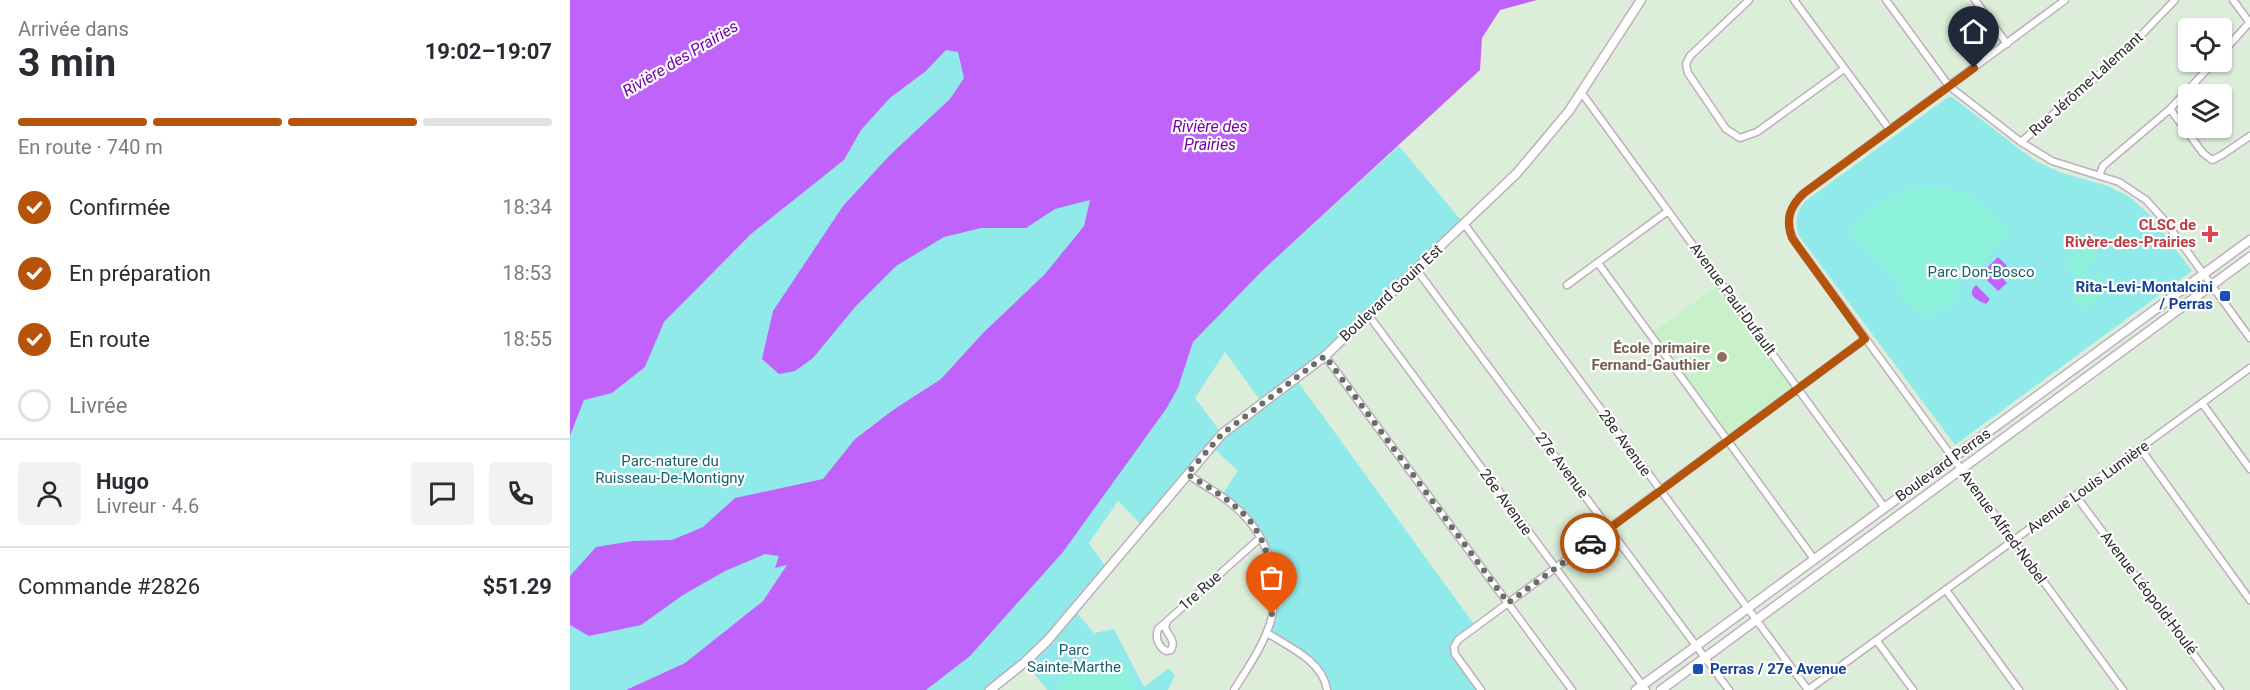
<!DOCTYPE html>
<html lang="fr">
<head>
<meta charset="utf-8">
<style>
  :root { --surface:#fff; --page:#f2f2f3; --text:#2b2b33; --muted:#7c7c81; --line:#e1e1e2; --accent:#b45309 }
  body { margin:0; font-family:Roboto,sans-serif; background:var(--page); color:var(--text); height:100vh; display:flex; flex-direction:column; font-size:22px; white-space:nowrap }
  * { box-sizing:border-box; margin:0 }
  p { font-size:20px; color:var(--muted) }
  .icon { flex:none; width:33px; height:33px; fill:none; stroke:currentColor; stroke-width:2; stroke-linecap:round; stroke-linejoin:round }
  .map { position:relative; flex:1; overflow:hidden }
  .drawer { display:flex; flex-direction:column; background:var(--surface); width:570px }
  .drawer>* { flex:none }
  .controls { position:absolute; left:1608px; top:18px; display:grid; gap:12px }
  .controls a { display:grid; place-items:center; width:54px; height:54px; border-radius:6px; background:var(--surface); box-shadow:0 2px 4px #0004; font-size:30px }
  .pin { position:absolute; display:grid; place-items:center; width:51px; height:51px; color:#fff; margin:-62px -26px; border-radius:50% 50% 50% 0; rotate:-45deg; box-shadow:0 0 6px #0007 }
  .pin .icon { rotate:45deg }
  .courier { position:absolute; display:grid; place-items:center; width:60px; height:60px; margin:-30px; border:4px solid #b45309; border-radius:50%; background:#fff; color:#222; box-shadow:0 2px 8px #0007 }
  .headline em { font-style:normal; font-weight:700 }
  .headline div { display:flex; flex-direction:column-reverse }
  .headline { display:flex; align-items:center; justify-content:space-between; height:102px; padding:0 18px }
  h1 { font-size:39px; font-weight:700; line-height:45px }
  .bar { display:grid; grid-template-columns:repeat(4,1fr); gap:9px 6px; align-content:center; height:72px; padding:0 18px }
  .bar i { height:8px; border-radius:4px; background:var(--line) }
  .bar .current { background:var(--accent) }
  .bar p { grid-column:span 4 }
  .line { display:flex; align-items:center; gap:15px; padding:0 18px; border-top:2px solid var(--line) }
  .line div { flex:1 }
  .round { display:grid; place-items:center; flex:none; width:63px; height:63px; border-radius:6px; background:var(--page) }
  ol { padding:0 18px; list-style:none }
  li { display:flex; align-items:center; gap:18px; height:66px }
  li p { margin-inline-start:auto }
  li .icon { padding:6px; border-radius:50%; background:var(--accent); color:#fff; stroke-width:4 }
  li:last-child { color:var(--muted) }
  li i { width:33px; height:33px; border:3px solid var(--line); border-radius:50% }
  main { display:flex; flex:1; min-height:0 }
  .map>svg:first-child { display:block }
  .education { fill:#c8f1c9 }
  .green { fill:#91eaea; fill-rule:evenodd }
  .pitch { fill:#8cf2da }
  .water { fill:#bf63fa }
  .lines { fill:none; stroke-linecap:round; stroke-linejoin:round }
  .street-casing { stroke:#bfaebc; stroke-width:9 }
  .secondary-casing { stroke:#bfaebc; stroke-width:11 }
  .street { stroke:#fff; stroke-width:6 }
  .secondary { stroke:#fff; stroke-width:8 }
  .done { stroke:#686f68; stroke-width:6; stroke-dasharray:0 10.8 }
  .route { stroke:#b45309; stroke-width:8 }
  .health-dot { fill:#e0444e; stroke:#fff; stroke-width:2 }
  .transit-dot { fill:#1a4fb4; stroke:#fff; stroke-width:2 }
  .education-dot { fill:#8d6e63; stroke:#fff; stroke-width:2 }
  .labels { text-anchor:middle; stroke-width:4.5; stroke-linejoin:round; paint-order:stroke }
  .street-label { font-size:15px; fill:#2a2a2a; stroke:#fff }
  .health-label { font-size:15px; font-weight:bold; fill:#be3a42; stroke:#fff; text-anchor:end }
  .park-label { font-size:15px; fill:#13626e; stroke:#fff }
  .transit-label { font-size:15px; font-weight:bold; fill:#164399; stroke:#fff; text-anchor:end }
  .education-label { font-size:15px; font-weight:bold; fill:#785e54; stroke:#fff; text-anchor:end }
  .water-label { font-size:16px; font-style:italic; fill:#7300a8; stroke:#fff }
</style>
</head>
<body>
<main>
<section class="drawer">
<div class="headline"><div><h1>3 min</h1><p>Arrivée dans</p></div><em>19:02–19:07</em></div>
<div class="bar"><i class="current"></i><i class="current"></i><i class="current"></i><i></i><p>En route · 740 m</p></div>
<ol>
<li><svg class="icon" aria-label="check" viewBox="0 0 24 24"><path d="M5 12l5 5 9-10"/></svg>Confirmée<p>18:34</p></li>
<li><svg class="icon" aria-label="check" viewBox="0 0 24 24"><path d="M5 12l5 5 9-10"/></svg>En préparation<p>18:53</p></li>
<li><svg class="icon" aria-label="check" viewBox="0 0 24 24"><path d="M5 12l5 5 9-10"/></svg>En route<p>18:55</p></li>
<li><i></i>Livrée</li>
</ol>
<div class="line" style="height:108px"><a class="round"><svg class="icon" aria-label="person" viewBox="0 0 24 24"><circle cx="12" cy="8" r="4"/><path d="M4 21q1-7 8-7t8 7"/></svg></a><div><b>Hugo</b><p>Livreur · 4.6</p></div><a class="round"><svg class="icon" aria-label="chat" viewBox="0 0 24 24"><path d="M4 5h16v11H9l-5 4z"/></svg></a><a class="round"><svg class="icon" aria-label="phone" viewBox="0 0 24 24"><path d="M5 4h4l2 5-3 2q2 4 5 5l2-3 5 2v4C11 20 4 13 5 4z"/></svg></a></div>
<div class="line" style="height:78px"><div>Commande #2826</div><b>$51.29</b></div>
</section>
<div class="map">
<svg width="1680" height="690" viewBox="0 0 1680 690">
  <rect width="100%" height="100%" fill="#dceeda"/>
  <path class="education" d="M1151,283L1228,387L1159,440L1080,334Z"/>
  <path class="green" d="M376,50L659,79L475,274L413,333L371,379L323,410L286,438L218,564L193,601L115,663L56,690H0V436L14,400L42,393L75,367L94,322L181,234L274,160L291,130L320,98L356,71Z
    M1378,97H1382L1464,160L1492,173L1538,186L1560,197L1580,215L1622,271L1385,445L1229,236C1224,222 1226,210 1237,200Z
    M829,146L895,225L726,379L906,627L884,647L911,690H757L744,665L697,633L702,614L701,566L679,521L651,496L668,471L641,446L573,527L548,501L519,543L538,570L504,609L524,633L544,629L574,687L599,668L605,676L598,690H477L455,662L420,690H356L582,428L608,388L623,342L692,271ZM655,352L692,403L652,434L625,398Z"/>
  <path class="pitch" d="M1360,186C1399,189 1415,205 1440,233L1385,289L1390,295L1374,310H1366L1356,319L1328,294L1333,289L1279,231C1305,204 1321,190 1360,186Z
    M1516,243L1520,247L1527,243H1530L1526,253L1529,257L1508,278L1495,264Z
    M1527,274L1539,287L1515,311L1502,298Z
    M539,654L559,671L566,690H487L488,685L503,673L508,678Z"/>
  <path class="water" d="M0,0H967L930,10L912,38L910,70L692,271L623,342L608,388L596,409L493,552L400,656L356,690H56L115,663L193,601L217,565L205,568L209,556L195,554L155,571L113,595L71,625L19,636L0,625V576L26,547L63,541L102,540L133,527L165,498L253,479L285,439L323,410L371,379L413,333L475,274L514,226L520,200L485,209L456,228H411L374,237L326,266L285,307L243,358L225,371L209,374L192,359L203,311L273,206L320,155L380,99L394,78L388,52L376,50L356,71L320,98L291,130L274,160L181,234L94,322L75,367L42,393L14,400L0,436Z
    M1428,257L1437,266L1429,274L1437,283L1428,291L1411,274Z
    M1406,285L1420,299L1416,304C1406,300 1396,295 1406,285Z"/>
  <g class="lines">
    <defs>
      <path id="street" d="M1179,0L1120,56L1116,64L1118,73L1156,129L1170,138L1187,132L1274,69
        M1224,0L1320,130
        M1316,0L1379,86L1451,142L1482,161L1549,182L1576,200L1595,221L1680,338
        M1405,0L1437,44
        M1495,0L1234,193C1217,209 1214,225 1227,245L1553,690
        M1663,0L1680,23
        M1652,53L1679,23
        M1011,92L1315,508
        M1600,109L1633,153L1642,160L1652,155L1680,136
        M1451,142L1553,54L1605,0
        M1529,176L1533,166L1600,109L1644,62
        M895,225L1238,690
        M1028,263L1244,559
        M846,269L1159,690
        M997,285L1098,211
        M797,313L1076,690
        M755,356L1002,690
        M1632,403L1680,469
        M1570,448L1680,600
        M617,474C638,488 663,501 679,521C704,550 712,600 696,634C688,654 675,672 664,690
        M1506,496L1650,690
        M1376,590L1449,690
        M597,621L595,628C599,636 606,641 601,650L596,651C588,646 585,638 588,629L690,538
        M697,633C719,647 753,661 757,690
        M1307,641L1343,690
        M911,690L885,654L884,647L888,640L1295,339
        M1238,690L1680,368"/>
      <path id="secondary" d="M420,690L455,662L478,640L652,434L755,356L947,173L999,111L1071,0
        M1066,690L1680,240
        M1091,690L1680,257"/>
    </defs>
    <use href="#street" class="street-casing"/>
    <use href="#secondary" class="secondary-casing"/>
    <use href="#street" class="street"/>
    <use href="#secondary" class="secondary"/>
  </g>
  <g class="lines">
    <path class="done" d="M702,614C707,583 700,547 680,521C664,502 638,487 617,474L652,434L755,356L938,603L1020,543"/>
    <path class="route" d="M1020,543L1295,339L1222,238C1215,219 1220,206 1234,193L1404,68"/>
  </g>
  <path class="health-dot" d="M1637 225h6v6h6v6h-6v6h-6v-6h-6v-6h6z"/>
  <g class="transit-dot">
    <rect x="1649" y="290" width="12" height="12" rx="3"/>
    <rect x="1122" y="663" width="12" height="12" rx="3"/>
  </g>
  <circle class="education-dot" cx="1152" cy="357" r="6"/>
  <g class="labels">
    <g class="street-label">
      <text transform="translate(1516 84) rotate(-42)" y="5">Rue Jérôme-Lalemant</text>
      <text transform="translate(821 293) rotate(-43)" y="5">Boulevard Gouin Est</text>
      <text transform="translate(1163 299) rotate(54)" y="5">Avenue Paul-Dufault</text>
      <text transform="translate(1055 443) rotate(54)" y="5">28e Avenue</text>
      <text transform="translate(992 465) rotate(53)" y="5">27e Avenue</text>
      <text transform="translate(1373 465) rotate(-36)" y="5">Boulevard Perras</text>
      <text transform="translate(1518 487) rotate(-36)" y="5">Avenue Louis Lumière</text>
      <text transform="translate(936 502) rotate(54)" y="5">26e Avenue</text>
      <text transform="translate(1433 527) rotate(54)" y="5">Avenue Alfred-Nobel</text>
      <text transform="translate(630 591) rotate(-42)" y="5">1re Rue</text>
      <text transform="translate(1579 593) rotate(53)" y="5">Avenue Léopold-Houlé</text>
    </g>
    <g class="health-label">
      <text x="1626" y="230">CLSC de<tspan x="1626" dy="17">Rivère-des-Prairies</tspan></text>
    </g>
    <g class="park-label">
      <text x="1411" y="277">Parc Don-Bosco</text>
      <text x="100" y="466">Parc-nature du<tspan x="100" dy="17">Ruisseau-De-Montigny</tspan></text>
      <text x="504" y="655">Parc<tspan x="504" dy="17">Sainte-Marthe</tspan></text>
    </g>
    <g class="transit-label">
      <text x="1643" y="292">Rita-Levi-Montalcini<tspan x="1643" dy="17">/ Perras</tspan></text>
      <text x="1140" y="674" text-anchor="start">Perras / 27e Avenue</text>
    </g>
    <g class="education-label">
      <text x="1140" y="353">École primaire<tspan x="1140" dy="17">Fernand-Gauthier</tspan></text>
    </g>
    <g class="water-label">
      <text transform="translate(110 58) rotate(-31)" y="6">Rivière des Prairies</text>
      <text x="640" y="132">Rivière des<tspan x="640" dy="18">Prairies</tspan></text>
    </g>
  </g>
</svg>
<div class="controls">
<a><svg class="icon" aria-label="locate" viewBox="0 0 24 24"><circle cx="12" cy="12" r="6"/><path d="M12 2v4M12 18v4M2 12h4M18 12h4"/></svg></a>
<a><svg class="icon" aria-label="layers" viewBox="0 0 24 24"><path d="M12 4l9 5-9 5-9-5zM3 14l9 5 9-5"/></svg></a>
</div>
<div class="pin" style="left:702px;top:614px;background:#ea580c"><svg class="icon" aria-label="bag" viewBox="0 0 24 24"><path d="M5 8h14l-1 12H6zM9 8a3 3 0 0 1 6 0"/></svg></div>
<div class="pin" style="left:1404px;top:68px;background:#1f2937"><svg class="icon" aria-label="home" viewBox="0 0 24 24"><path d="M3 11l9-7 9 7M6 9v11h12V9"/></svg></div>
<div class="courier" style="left:1020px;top:543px"><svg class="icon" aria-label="car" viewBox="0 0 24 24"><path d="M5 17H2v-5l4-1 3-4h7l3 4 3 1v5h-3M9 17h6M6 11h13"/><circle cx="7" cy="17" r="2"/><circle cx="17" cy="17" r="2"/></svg></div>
</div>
</main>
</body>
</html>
